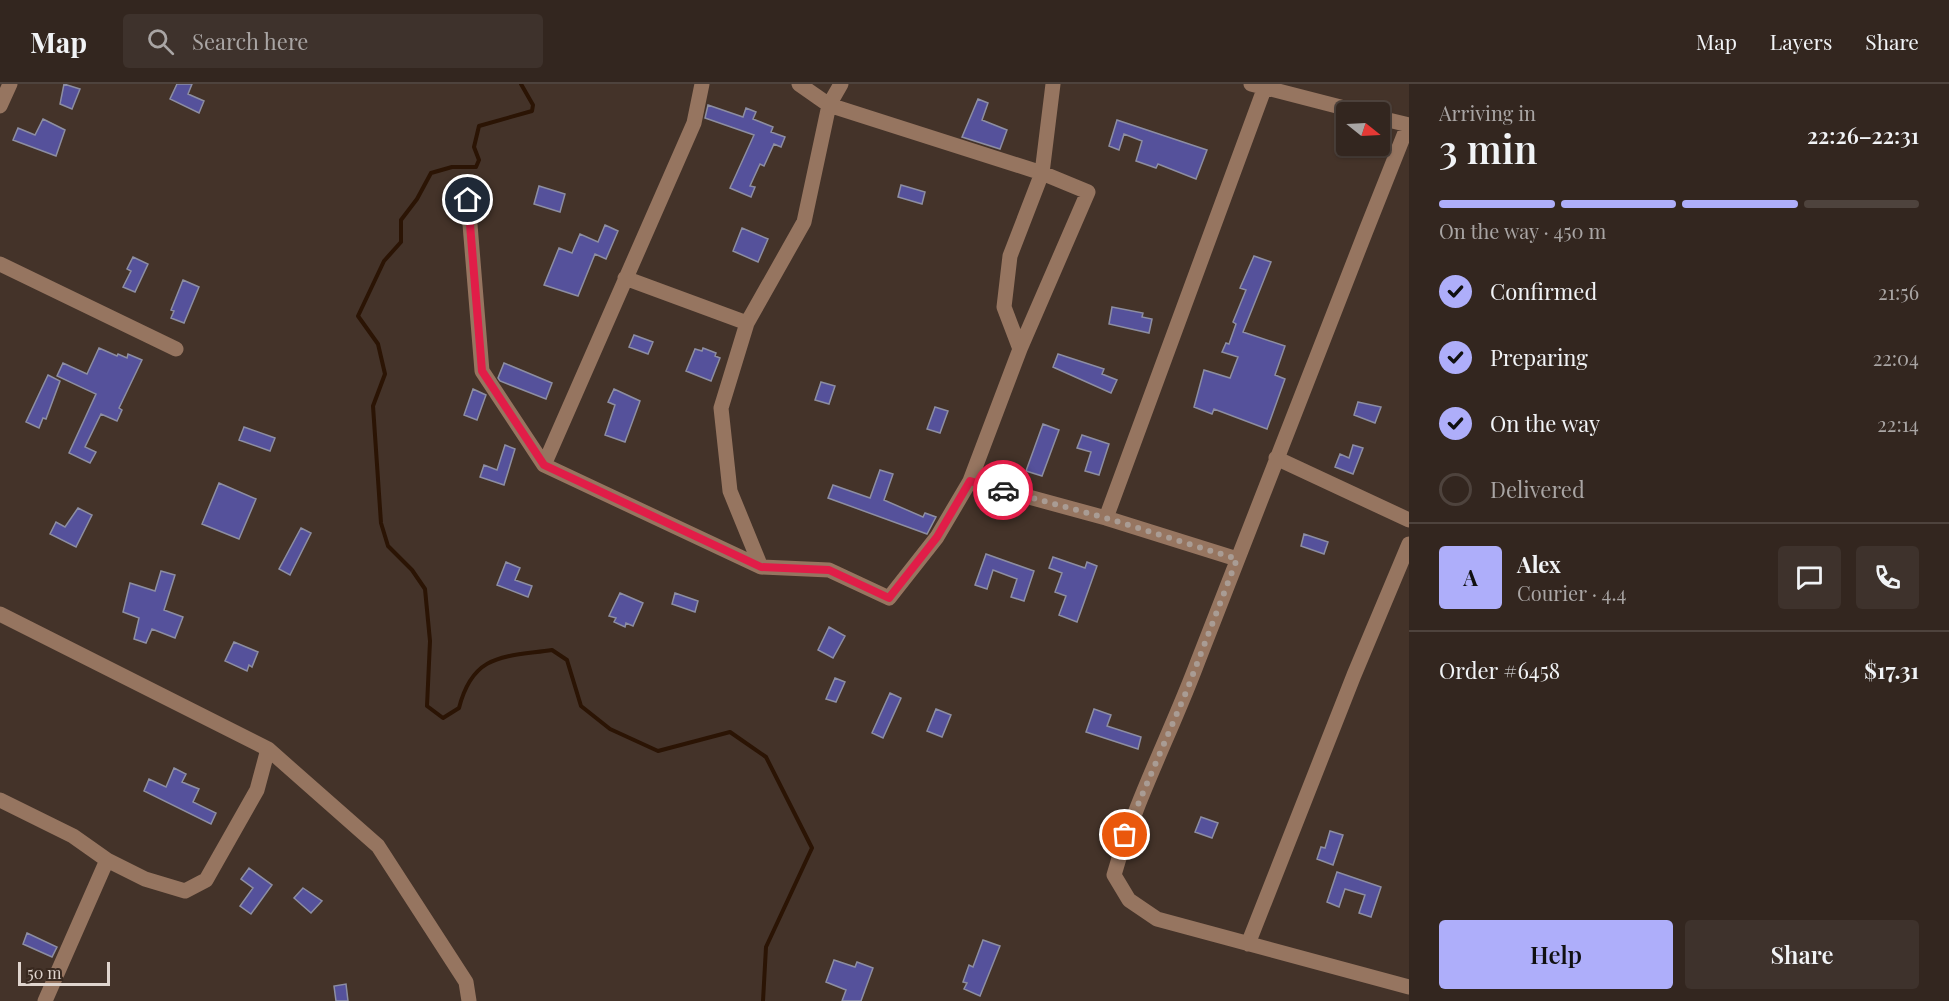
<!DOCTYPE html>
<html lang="en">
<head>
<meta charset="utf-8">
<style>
  :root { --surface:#33261f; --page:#3e322c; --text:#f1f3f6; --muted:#a9a5a4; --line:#4e433d; --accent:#aeaefa }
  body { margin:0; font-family:"Playfair Display",serif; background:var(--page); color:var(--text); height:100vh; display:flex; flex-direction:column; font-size:22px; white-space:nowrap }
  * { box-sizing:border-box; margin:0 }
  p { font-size:20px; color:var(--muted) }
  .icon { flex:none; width:33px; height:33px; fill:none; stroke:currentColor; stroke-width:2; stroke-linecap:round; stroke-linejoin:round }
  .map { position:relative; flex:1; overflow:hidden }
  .side { display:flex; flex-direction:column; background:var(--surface); width:540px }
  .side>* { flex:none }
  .needle { width:39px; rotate:108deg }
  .fabs { position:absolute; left:1336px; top:18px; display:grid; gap:12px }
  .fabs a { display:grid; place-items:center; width:54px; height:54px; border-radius:6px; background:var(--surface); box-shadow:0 2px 4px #0004,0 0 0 2px var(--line); font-size:30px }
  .scale { position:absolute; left:18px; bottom:15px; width:92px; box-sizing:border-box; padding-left:6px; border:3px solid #e0d5ce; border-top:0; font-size:16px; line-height:21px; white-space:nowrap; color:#e0d5ce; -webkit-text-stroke:4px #39291f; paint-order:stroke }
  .pin { position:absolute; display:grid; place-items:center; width:51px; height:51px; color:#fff; margin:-26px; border:3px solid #fff; border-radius:50%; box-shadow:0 2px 6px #0007 }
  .courier { position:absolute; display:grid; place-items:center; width:60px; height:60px; margin:-30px; border:4px solid #e11d48; border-radius:50%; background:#fff; color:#222; box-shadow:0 2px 8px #0007 }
  .summary em { font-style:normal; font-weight:600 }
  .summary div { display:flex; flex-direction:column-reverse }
  .summary { display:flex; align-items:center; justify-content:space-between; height:102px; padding:0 30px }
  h1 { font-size:39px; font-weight:600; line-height:45px }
  .bar { display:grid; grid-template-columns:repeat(4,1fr); gap:9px 6px; align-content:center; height:72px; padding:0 30px }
  .bar i { height:8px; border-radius:4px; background:var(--line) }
  .bar .current { background:var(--accent) }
  .bar p { grid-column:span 4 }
  .line { display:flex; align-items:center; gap:15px; padding:0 30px; border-top:2px solid var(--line) }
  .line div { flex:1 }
  .round { display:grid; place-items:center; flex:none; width:63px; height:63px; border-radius:6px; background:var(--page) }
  ol { padding:0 30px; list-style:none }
  li { display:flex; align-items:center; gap:18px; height:66px }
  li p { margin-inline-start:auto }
  li .icon { padding:6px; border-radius:50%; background:var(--accent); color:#111; stroke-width:4 }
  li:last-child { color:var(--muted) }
  li i { width:33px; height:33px; border:3px solid var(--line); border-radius:50% }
  .primary-button { display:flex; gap:12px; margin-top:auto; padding:12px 30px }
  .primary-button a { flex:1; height:69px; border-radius:6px; background:var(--accent); color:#111; font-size:24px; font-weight:600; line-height:69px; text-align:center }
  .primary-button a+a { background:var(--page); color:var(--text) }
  header { display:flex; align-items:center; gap:36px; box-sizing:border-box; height:84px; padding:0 30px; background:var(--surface); border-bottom:2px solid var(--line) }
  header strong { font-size:28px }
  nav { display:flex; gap:33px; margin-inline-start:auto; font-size:21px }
  .search { width:420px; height:54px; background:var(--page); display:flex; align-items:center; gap:15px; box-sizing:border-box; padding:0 21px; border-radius:6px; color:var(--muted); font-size:22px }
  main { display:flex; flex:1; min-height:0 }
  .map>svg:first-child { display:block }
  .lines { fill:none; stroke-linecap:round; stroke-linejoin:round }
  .stream { stroke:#2b1404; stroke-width:4 }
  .building { fill:#55519b; stroke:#8d8ea2; stroke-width:1.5 }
  .minor { stroke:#967560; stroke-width:15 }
  .done { stroke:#a99c94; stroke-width:6; stroke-dasharray:0 10.8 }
  .route { stroke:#e11d48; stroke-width:8 }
</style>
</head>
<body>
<header>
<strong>Map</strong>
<div class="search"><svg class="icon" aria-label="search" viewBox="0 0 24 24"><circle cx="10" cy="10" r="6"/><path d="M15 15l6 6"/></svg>Search here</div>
<nav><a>Map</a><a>Layers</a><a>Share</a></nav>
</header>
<main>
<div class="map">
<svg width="1409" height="917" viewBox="0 0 1409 917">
  <rect width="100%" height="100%" fill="#443329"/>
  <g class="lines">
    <path class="stream" d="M521,0L533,21L532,27L479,42L474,63L479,76L476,83H452L431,89L417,115L401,136V158L384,177L358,232L378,260L385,290L373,322L381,439L388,462L412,486L425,505L430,557L427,622L443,634L459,624C473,569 504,573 552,566L567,576L581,622L610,645L658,667L730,648L766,673L812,764L766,863L763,917"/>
  </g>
  <path class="building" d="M64,0L80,5L72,25L60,20Z
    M177,0H192L188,10L204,17L199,29L170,15Z
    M978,15L988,19L982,36L1007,46L1000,65L962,53Z
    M708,21L743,33L746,24L756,28L753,35L773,43L771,48L785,53L781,63L774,60L764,82L760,80L750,102L755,103L751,113L730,104L754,51L705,34Z
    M43,35L65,46L56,72L13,56L18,44L35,51Z
    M1117,36L1207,66L1196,95L1158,80L1156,84L1136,77L1142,57L1124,50L1119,66L1109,62Z
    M901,101L925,108L922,120L898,113Z
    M539,102L565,110L560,128L534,120Z
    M605,141L618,147L606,175L595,170L578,212L544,201L559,164L572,169L580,150L598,158Z
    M742,144L768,155L758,178L733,167Z
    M1254,172L1271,178L1243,248L1285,262L1275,291L1285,295L1267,345L1214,325L1212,330L1194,323L1204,286L1230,294L1238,273L1222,268L1226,259L1229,260L1236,240L1233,238L1246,206L1240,204Z
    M133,173L148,180L135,208L123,203L131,187L127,185Z
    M183,196L199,203L184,239L171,234L174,227L171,226Z
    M1112,223L1143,229L1142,233L1152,235L1149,249L1109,240Z
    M634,251L653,258L648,270L629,263Z
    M99,264L117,272L118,270L127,274L128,270L142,276L119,324L122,326L117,337L101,330L85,363L96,368L90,379L69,369L96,310L57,292L63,279L87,290Z
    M703,264L716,269L715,272L720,274L711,297L686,287L695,265L702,267Z
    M1058,270L1104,285L1102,290L1117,296L1111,309L1053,283Z
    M504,279L552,299L546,315L500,297L498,294Z
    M48,291L60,297L46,335L43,334L39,344L26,338Z
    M821,298L835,302L829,320L815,316Z
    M473,305L486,311L477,336L464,331Z
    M614,305L640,317L625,358L605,351L615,321L608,318Z
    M1358,318L1381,323L1375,339L1354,331Z
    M935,323L948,327L940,349L927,345Z
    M1043,340L1059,346L1042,392L1026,387Z
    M244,343L275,354L270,367L239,356Z
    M1082,351L1109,360L1099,391L1085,387L1091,368L1077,364Z
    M505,361L515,365L504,401L480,393L484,381L497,386Z
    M1353,361L1363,364L1353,390L1335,383L1340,370L1349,374Z
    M880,386L893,390L884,416L923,433L925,429L936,433L927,450L828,414L833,401L870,414Z
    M219,399L256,415L239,455L202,440Z
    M78,424L92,431L76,463L50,450L56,438L65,443Z
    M301,444L311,449L290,491L279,485Z
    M1304,450L1328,458L1324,470L1301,462Z
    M986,470L1034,487L1024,517L1011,513L1017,495L993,486L987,505L975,501Z
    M1053,473L1085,484L1087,478L1097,482L1077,538L1059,531L1066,512L1055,508L1062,489L1049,484Z
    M506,478L520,484L515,496L532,502L528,513L497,501Z
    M161,487L175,491L164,526L183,533L175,554L152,545L146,559L134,555L139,534L123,528L130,499L155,507Z
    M620,509L643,519L633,542L626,539L625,543L614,538L616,534L609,532Z
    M675,509L698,517L695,528L672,520Z
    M829,543L845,552L833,574L818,566Z
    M234,558L258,568L252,583L249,581L247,587L225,577Z
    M835,594L845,598L836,618L826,615Z
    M890,609L901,614L883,654L872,649Z
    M936,625L951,631L942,653L927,647Z
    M1094,625L1111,631L1107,642L1141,653L1138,665L1086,648Z
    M174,684L186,690L182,698L199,705L193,718L216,729L211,740L144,707L149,695L166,703Z
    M1201,733L1218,739L1212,754L1195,748Z
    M1330,747L1343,751L1333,781L1317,775L1321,763L1325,764Z
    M249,784L272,801L251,830L240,822L253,804L241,795Z
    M1337,788L1381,803L1371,833L1359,829L1365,811L1345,805L1339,823L1327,818Z
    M303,804L322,817L311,829L294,814Z
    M27,849L57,863L52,873L23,860Z
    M983,856L1000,862L980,912L964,905L967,899L963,898L969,881L973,883Z
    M834,876L855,883L857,878L873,884L861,917H842L846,906L826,898Z
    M346,900L348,917H336L334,902Z"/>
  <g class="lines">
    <path class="minor" d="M799,0L829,21L1042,89L1010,172L1004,223L1020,265
      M841,0L829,21L804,138L747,239L721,324L730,407L761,483L829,486L889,514L937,453L970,397L1106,434L1237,475
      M1251,0L1360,28
      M0,22L10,0
      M1380,34L1409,41
      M1408,41C1337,219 1267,397 1198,577C1171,649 1135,717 1114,791L1129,816L1157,835L1409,903
      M468,116L482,287L544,381L761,483
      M0,180L176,265
      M625,194L747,239
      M1276,374L1409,436
      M544,381L694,39L702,0
      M970,397L1020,265L1088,108L1042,89L1053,0
      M1106,434L1266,0
      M0,530L268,665L378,762L466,898L469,917
      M0,716L73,752L107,776L145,795L185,807L206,796L257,706L268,665
      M1248,860L1354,591L1409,460
      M45,917L107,776"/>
  </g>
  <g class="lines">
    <path class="done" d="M1003,406L1106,434L1237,475L1187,606L1125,751"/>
    <path class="route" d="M468,116L482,287L544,381L761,483L829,486L889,514L937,453L970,397L1003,406"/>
  </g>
</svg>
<div class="fabs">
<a><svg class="needle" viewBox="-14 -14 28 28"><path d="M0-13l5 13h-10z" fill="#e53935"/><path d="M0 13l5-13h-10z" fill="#a9a5a4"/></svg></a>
</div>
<div class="scale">50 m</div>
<div class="pin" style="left:1125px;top:751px;background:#ea580c"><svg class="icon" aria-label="bag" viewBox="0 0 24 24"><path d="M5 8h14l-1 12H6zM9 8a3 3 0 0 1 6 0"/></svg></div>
<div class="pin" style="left:468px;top:116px;background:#1f2937"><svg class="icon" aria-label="home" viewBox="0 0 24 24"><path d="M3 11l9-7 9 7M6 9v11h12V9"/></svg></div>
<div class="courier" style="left:1003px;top:406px"><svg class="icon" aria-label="car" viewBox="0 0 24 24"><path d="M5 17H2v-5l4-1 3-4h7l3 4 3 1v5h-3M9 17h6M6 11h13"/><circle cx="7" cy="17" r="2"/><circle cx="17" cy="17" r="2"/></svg></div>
</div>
<section class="side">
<div class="summary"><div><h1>3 min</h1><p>Arriving in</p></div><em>22:26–22:31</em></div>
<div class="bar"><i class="current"></i><i class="current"></i><i class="current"></i><i></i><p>On the way · 450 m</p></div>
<ol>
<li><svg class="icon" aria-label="check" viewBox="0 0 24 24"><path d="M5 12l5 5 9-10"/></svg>Confirmed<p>21:56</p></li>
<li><svg class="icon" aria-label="check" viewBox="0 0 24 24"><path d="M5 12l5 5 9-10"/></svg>Preparing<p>22:04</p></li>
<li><svg class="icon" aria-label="check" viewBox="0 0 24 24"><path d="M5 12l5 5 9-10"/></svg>On the way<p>22:14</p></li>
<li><i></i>Delivered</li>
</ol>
<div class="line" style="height:108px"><b class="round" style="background:var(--accent);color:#111">A</b><div><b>Alex</b><p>Courier · 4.4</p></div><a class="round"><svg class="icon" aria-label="chat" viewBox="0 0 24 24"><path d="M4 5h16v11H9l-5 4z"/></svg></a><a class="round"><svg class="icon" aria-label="phone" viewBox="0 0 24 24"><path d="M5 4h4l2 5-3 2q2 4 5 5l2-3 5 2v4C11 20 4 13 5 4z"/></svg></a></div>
<div class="line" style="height:78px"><div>Order #6458</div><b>$17.31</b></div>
<div class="primary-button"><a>Help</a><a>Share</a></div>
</section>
</main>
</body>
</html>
